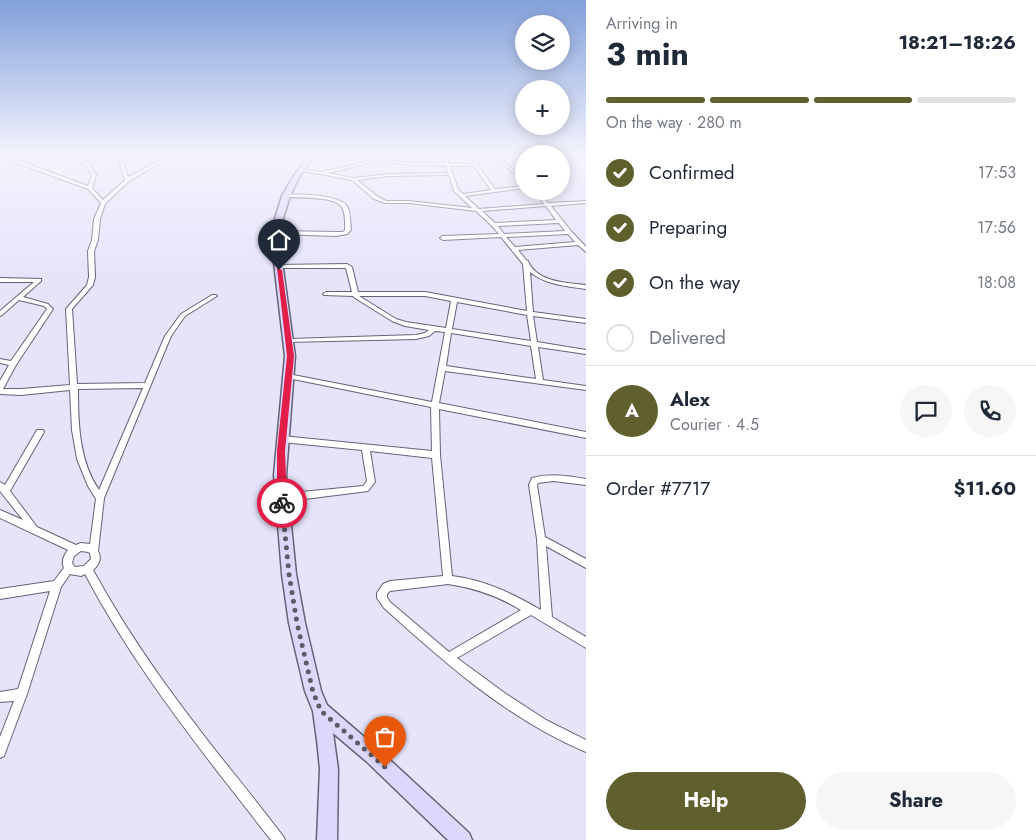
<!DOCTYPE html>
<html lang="en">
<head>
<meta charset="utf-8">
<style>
  :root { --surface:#fff; --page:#f6f6f7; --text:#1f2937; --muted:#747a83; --line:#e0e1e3; --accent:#5f602d }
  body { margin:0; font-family:Jost,sans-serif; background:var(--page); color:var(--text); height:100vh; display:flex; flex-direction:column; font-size:19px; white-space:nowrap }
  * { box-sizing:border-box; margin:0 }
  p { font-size:16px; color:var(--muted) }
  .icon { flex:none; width:28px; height:28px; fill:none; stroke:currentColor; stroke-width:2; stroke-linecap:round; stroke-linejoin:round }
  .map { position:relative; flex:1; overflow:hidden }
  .sheet { display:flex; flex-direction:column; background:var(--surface); width:450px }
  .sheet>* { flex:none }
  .buttons { position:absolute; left:515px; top:15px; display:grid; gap:10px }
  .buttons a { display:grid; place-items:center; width:55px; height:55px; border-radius:50%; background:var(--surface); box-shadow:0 2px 12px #0003; font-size:25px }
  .pin { position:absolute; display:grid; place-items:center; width:42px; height:42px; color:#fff; margin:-51px -21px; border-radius:50% 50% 50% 0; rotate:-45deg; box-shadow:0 0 5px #0007 }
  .pin .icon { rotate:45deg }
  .courier { position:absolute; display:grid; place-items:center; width:50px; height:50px; margin:-25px; border:4px solid #e11d48; border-radius:50%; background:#fff; color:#222; box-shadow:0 1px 6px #0007 }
  .head em { font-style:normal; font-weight:700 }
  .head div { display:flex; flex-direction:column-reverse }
  .head { display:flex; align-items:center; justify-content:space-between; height:85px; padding:0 20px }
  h1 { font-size:32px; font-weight:700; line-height:38px }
  .bar { display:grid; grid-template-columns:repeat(4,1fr); gap:8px 5px; align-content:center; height:60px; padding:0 20px }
  .bar i { height:6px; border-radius:4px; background:var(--line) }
  .bar .current { background:var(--accent) }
  .bar p { grid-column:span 4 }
  .line { display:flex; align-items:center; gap:12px; padding:0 20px; border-top:1px solid var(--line) }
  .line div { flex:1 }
  .round { display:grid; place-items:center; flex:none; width:52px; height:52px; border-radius:26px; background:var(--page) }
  ol { padding:0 20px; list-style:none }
  li { display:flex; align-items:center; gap:15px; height:55px }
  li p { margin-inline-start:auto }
  li .icon { padding:5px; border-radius:50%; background:var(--accent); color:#fff; stroke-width:4 }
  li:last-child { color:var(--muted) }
  li i { width:28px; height:28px; border:2px solid var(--line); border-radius:50% }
  .primary-button { display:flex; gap:10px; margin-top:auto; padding:10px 20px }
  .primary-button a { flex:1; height:58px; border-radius:30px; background:var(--accent); color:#fff; font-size:20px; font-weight:700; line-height:58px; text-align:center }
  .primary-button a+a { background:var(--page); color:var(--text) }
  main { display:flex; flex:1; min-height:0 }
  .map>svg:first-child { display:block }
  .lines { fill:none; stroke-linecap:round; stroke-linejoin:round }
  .street-casing { stroke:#656376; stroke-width:2 }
  .secondary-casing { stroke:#656376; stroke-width:3 }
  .street { fill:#fff; fill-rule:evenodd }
  .secondary { fill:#ded7fc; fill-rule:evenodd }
  .route { fill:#e11d48 }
  .done { stroke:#5c5b67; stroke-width:5; stroke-dasharray:0 9 }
</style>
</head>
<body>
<main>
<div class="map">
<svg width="586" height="840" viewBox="0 0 586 840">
  <rect width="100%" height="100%" fill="#e6e4fb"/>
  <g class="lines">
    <defs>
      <path id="street" d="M12,155H16L13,158L15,159L88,186L92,175L84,163L68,156L67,155H72L78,157L117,156V155H121L128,177L157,162L161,163L129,181L105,204L100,219L98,240L94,251L95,277L93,285L72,309L77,384L145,383L165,336L181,314L212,295H216L217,296L185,316L171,336L104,498L98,551C102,558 99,565 93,570C132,642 180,706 231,770C249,792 266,814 283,836L285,840H271C255,820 240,800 224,780C173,714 124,648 85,574L81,576L70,574L61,587L27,694L4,756L0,758V737L14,701L0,702V692L18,689L50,591L0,599V589L54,581L64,568C61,562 64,555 68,550L0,518V510L23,520L0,491V482L5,485L37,430H43L44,432L10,491L37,527L76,545L81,543L90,544L96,499L88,486L77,459L72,430L70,390L21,395L0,394V381L9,365L0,363V359L11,361L47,309L44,306L19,300L2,315L0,316V311L34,282H0V278L41,279V281L23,297L48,304L53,309L16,365L3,389H21L70,385L66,309L87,285L89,277L88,251L92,240L94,219L101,203L88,189L11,161L9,158ZM118,158L125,180L103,200L92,188L96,175L88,161L83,159ZM143,388L99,490C79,461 78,423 78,389ZM81,551L88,552L90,553L91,559L84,566L75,567L72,563L74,556Z
        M364,155C370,154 373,158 379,159C400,163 423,163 445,163L442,155H446L449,163L472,164L483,155H487L477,164L495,189L524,186V188L465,196L479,209L544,204L534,191H539L548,203L586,201V203L551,206L571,231L586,247V252L578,245L518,250L526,260L528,261C536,282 567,283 586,285V289C566,286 546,285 530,272L533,312L586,319V323L533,316L537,342L586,350V354L538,347L543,380L586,386V390L445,371L439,403L586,432V438L439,409L440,455L452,576C485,580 513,594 541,610L537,539L529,485L532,478C550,473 568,476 586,479V485L553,481L538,483L537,485L545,537L586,559V568L546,546L552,617L586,637V648L531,615L457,658L506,694L546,720L586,740V752C509,720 445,663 384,608L377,598V593L383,584L390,581L443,576L432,458L370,451L375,482L368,491L281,502L278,501L277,498L278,495L281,494L363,486L367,481L362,450L282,442L279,441L278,439L279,437L282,436L432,451L431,407L288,378L285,376L286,374H288L432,402L445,332L435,331L429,336L416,339L287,342L286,341L289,339L416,335L425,333L429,330L405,326L392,321L355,298L353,296L324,295L323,294L326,292H352L346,268H278L275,266L276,265L347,264L352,267L358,292H425L527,311L523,264L501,237L443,240L440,238L443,236L499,234L492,226L476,211L409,203H385L374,199L352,180L298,170L300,169L322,172L373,160ZM377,161L416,165L446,166L448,173L389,174L353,178L328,173ZM450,166H474L491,190L463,194L458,189ZM449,175L454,191L472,208L409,201H386L378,197L357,180L389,176ZM546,206L556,220L495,223L482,211ZM559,223L565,231L504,234L498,226ZM568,234L575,242L515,247L506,237ZM359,296H425L451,301L446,328L406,322L396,319ZM457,302L527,315L531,341L452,329ZM451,333L531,346L536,379L446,366ZM448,584C475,588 498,596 521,610L449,652L390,602L387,597V594L390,591Z
        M491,155H495L524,178V181Z
        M284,195C298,194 338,194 347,206C351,213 350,223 351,230L347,234L336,236L275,234L274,233L277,231L336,232H343L345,230C345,223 346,212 341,206C333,196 299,198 286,197H284Z"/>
      <path id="secondary" d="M309,155H315L299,177L290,196L281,225V254L295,356L286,475L296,574L305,623L321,691L327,705L378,749L469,833L472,840H448L366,761L333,733L338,769L337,840H317L320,769L317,740L313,711L305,691L289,623L282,574L274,475L285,356L273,254V225L282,196L293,177Z"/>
    </defs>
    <use href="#street" class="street-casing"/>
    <use href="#secondary" class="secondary-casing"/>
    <use href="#street" class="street"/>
    <use href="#secondary" class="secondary"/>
  </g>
  <linearGradient id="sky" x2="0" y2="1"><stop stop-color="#82a0da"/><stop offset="0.57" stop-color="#f4f3fd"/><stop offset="1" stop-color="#f4f3fd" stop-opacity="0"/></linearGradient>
  <rect width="586" height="272" fill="url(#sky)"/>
  <path class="route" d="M277,268L282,270L294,356L285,451L287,503L282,507L277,503V451L287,356Z"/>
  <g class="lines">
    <path class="done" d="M282,503L289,574L297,623L313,692L321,711L385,767"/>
  </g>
</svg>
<div class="buttons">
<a><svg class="icon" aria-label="layers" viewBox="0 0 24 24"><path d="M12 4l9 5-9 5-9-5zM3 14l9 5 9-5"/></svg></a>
<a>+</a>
<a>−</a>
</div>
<div class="pin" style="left:385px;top:767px;background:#ea580c"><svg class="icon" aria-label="bag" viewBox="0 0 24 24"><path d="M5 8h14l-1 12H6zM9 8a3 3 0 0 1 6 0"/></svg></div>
<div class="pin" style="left:279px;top:270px;background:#1f2937"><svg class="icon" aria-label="home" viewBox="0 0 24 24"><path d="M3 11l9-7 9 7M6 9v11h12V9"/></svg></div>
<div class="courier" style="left:282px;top:503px"><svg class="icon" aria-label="bike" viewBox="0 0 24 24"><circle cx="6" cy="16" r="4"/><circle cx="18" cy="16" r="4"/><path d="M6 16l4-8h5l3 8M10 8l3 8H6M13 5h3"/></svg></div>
</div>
<section class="sheet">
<div class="head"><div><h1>3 min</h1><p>Arriving in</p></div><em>18:21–18:26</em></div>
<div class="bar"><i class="current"></i><i class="current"></i><i class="current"></i><i></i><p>On the way · 280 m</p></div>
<ol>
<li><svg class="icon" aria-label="check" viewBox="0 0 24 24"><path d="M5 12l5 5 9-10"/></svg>Confirmed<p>17:53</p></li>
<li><svg class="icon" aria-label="check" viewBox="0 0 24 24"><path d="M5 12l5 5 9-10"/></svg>Preparing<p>17:56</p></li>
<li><svg class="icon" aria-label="check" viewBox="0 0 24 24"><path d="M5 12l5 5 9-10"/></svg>On the way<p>18:08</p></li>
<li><i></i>Delivered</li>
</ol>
<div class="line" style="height:90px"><b class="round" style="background:var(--accent);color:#fff">A</b><div><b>Alex</b><p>Courier · 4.5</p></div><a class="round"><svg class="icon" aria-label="chat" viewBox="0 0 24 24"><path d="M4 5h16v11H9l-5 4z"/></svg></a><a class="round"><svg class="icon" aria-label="phone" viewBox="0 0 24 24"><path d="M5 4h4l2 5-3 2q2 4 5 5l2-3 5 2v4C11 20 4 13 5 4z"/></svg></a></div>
<div class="line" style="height:65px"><div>Order #7717</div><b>$11.60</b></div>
<div class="primary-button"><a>Help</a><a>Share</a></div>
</section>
</main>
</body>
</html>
